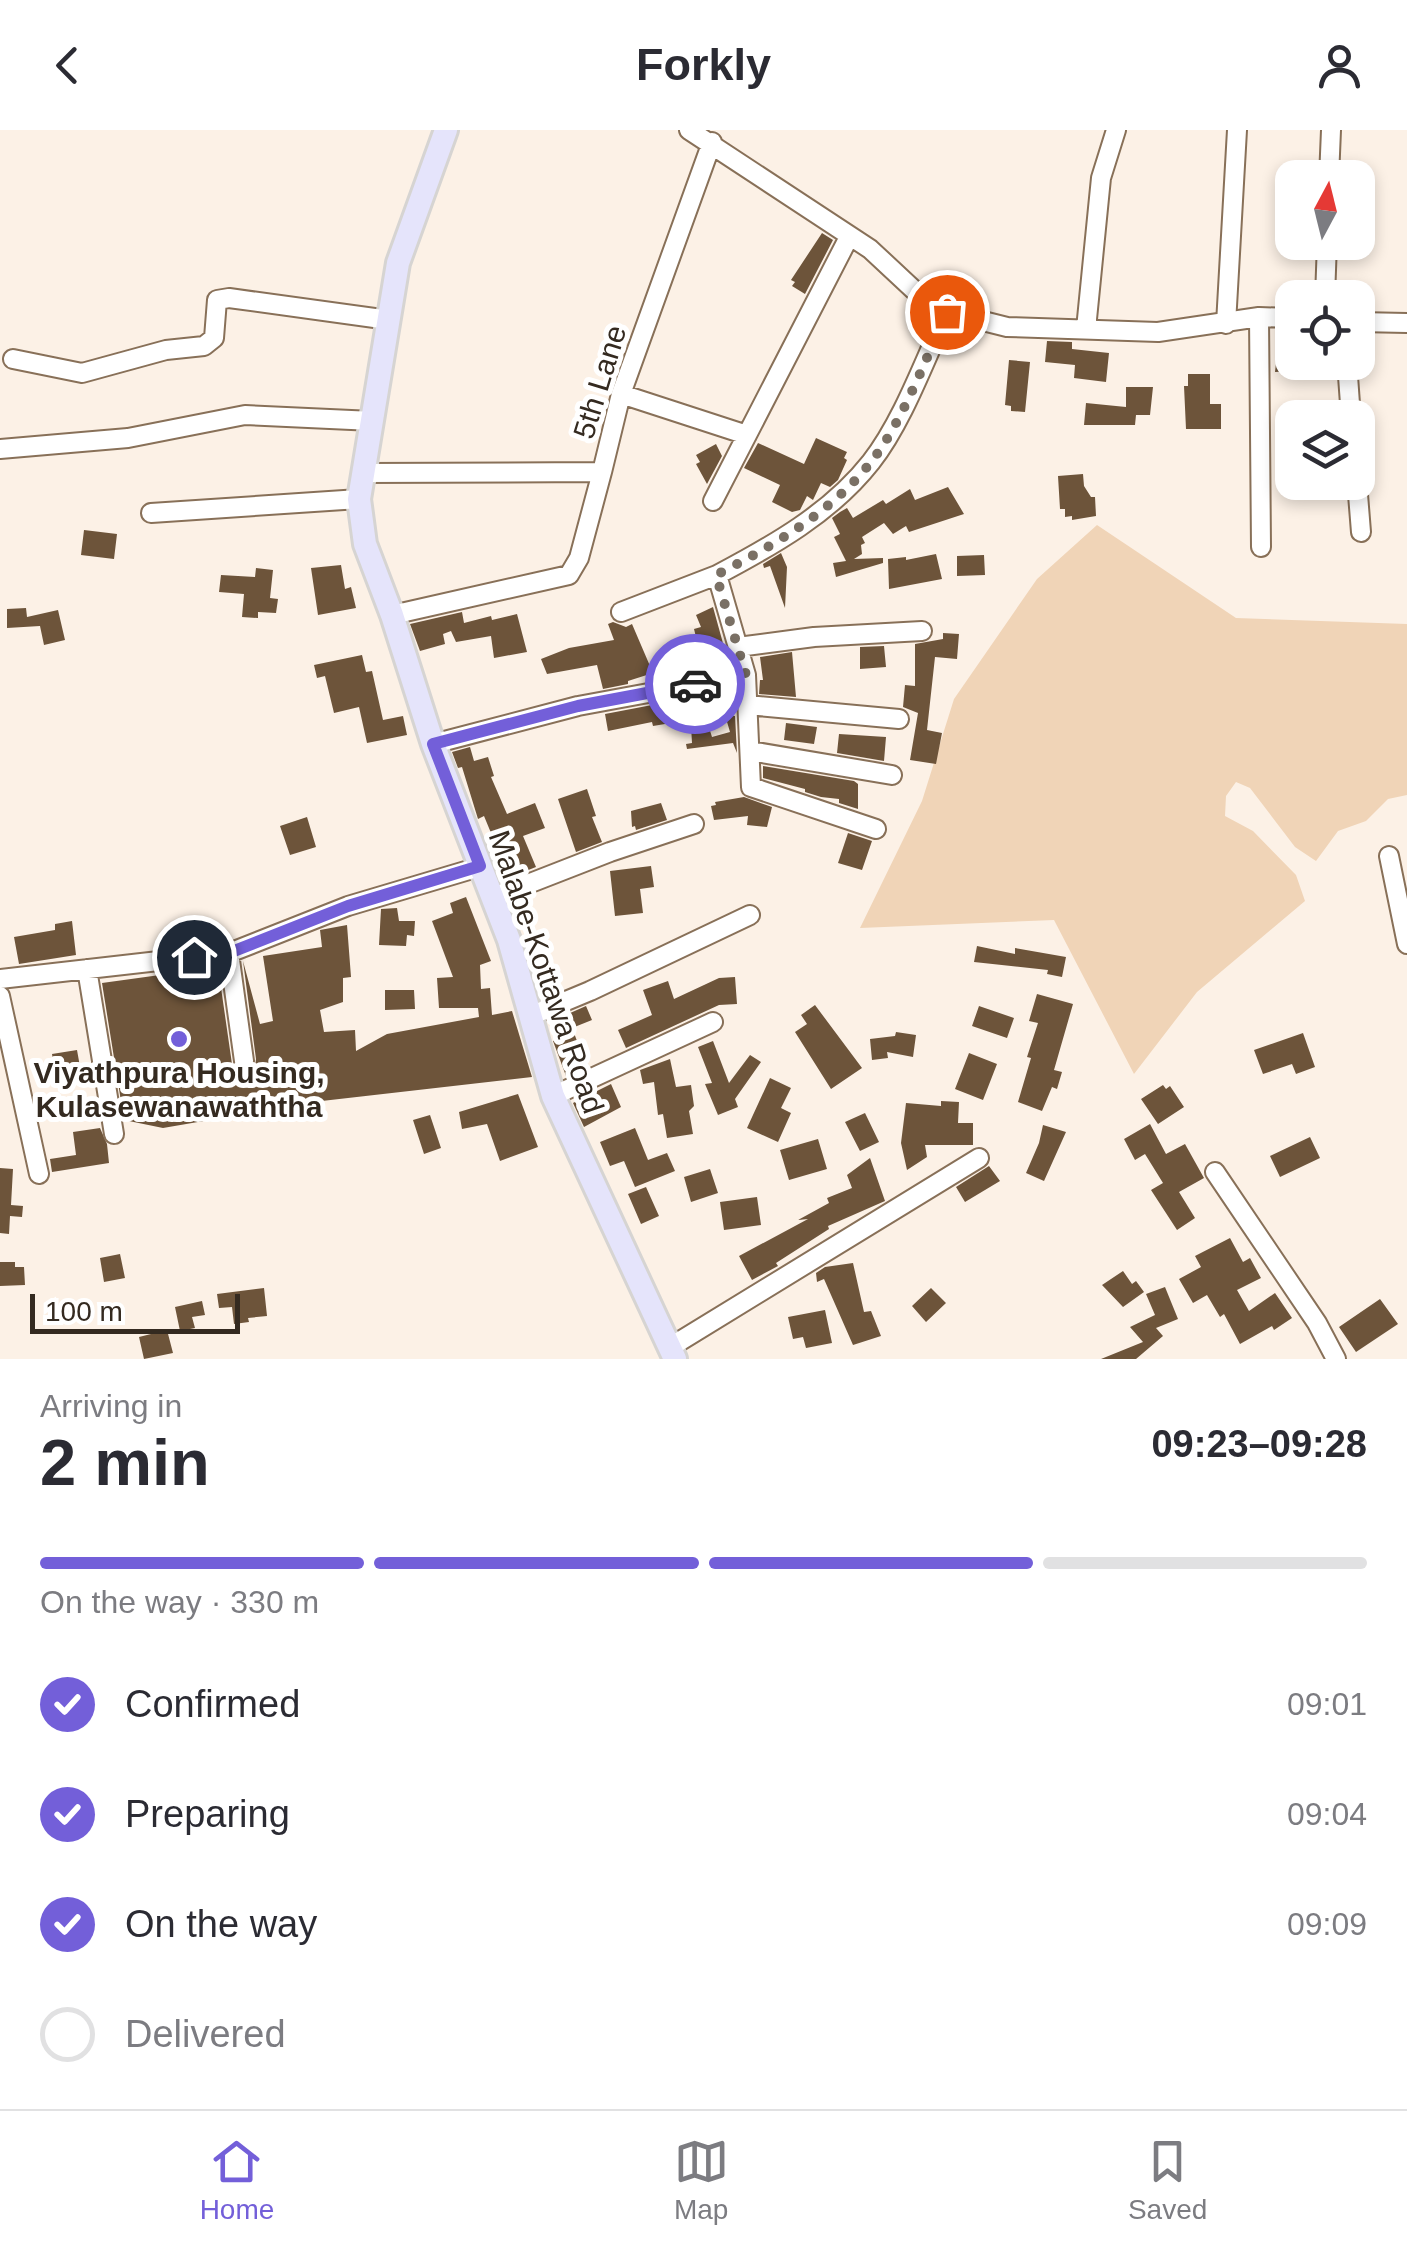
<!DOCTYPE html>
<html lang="en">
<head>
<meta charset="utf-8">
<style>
  :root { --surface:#fff; --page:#f7f7f7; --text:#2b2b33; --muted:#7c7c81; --line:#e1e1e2; --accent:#735fd9 }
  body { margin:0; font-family:Helvetica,sans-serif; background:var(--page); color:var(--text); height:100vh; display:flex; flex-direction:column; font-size:38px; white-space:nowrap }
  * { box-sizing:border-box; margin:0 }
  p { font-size:32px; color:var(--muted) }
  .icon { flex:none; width:55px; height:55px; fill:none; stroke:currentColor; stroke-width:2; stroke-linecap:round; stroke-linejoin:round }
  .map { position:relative; height:1229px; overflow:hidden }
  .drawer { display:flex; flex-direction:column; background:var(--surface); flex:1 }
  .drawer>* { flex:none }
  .needle { width:65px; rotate:7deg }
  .fabs { position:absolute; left:1275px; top:30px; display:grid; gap:20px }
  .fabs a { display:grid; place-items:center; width:100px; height:100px; border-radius:20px; background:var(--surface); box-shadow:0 5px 15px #0003; font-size:50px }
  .scale { position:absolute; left:30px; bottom:25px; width:210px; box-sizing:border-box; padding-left:10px; border:5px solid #342a20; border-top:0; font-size:28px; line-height:35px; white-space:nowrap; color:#342a20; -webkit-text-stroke:8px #fff; paint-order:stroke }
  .pin { position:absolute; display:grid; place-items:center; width:85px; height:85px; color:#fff; margin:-42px; border:5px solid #fff; border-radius:50%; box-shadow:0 2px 10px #0007 }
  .courier { position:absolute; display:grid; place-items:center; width:100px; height:100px; margin:-50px; border:8px solid #735fd9; border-radius:50%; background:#fff; color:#222; box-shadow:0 2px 12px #0007 }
  .head em { font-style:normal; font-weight:600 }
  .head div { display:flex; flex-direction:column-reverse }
  .head { display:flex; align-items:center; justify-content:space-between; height:170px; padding:0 40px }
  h1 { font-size:65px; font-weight:600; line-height:75px }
  .bar { display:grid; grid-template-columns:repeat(4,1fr); gap:15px 10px; align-content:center; height:120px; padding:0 40px }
  .bar i { height:12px; border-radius:8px; background:var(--line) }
  .bar .active { background:var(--accent) }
  .bar p { grid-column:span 4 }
  ol { padding:0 40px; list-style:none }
  li { display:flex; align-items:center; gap:30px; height:110px }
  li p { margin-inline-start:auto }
  li .icon { padding:10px; border-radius:50%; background:var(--accent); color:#fff; stroke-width:4 }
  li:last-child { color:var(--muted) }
  li i { width:55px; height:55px; border:5px solid var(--line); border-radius:50% }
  header { display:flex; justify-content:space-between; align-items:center; height:130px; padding:0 40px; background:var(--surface); font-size:45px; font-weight:600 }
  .tabs { display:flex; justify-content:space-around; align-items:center; height:140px; border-top:2px solid var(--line); background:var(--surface); font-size:28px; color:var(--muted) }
  .tabs a { display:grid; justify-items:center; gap:5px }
  .tabs .active { color:var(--accent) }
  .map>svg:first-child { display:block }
  .green { fill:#f0d4b7 }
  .building { fill:#6d543a }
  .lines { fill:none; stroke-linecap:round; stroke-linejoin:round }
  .minor-casing { stroke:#887058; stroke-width:22 }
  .major-casing { stroke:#d6d4d2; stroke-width:28 }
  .minor { stroke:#fff; stroke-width:18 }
  .major { stroke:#e5e4fb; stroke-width:22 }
  .done { stroke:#7a7065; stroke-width:10; stroke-dasharray:0 18 }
  .route { stroke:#735fd9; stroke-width:12 }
  .poi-dot { fill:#735fd9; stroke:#fff; stroke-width:4 }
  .labels { text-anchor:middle; stroke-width:10; stroke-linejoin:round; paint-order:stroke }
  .street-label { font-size:30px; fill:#342a20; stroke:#fff }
  .poi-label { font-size:30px; font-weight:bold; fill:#342a20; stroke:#fff }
</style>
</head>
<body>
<header><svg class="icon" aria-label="back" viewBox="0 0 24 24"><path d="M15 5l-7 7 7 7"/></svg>Forkly<svg class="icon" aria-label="person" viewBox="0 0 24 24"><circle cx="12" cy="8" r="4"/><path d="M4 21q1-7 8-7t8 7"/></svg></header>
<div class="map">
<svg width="1407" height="1229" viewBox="0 0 1407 1229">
  <rect width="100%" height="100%" fill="#fcf1e6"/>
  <path class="green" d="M1097,395L1236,488L1407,494V665L1388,669L1366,691L1338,701L1316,731L1295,717L1250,658L1236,652L1226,666L1225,686L1253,701L1296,745L1305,771L1197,862L1134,944L1054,790L860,798L922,671L954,569L1037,449Z"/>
  <path class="building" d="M822,103L833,110L805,164L792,156L795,152L791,150Z
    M1279,208H1292V241L1275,242Z
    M1047,211L1072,212V219L1109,223L1106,252L1074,248L1075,235L1045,232Z
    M1009,230L1030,232L1025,282L1011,281V276L1005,275Z
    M1188,244H1210V274H1221V299H1186L1184,256H1188Z
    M1126,257H1153L1150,285H1136L1135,295H1084L1086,273L1126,277Z
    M816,308L847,322L844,328L847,330L838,350L830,357L821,353L813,370L807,366L800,380L792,382L772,372L780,355L744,338L758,313L804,334Z
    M716,314L722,326L707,354L696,334L700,332L696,325Z
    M1083,344L1084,356L1091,367H1095L1096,386L1072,390V386L1065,387V379H1060L1058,346Z
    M948,357L964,384L909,402L906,396L893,404L884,393L862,407L865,413L861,415L862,424L854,429L883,428V433L836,447L833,433L846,431L834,407L840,404L832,388L840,382L847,378L853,388L883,370L886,374L910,359L915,370Z
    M84,400L117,404L114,429L81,425Z
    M781,423L787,437L785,478L770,436L764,438L763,434Z
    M936,424L942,449L889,459L888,429L906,427V430Z
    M984,425L985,445L957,446V426Z
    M341,435L345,459L351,457L356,478L318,485L311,438Z
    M256,438L273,440L270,468L278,469L276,483L258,482V488L242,487L244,464L219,462L221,445L255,447Z
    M713,477L729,535L713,538L705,509L697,511L694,499L701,497L696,485Z
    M26,478L27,487L58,480L65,510L44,515L40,496L7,498V479Z
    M462,482L464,493L491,486L492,490L517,484L527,522L494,528L491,506L456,512L451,501L443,504L445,514L420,521L410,494Z
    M613,492L626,497L632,494L653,543L628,551V554L603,559L597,535L547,544L541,529L569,518L614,510L608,494Z
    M943,503L959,504L957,529L935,527L927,600L942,603L936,634L910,630L918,583L903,577L905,555L915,556V514L943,509Z
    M884,516L886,537L860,539V517Z
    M792,522L796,567L759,564L760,550H763L760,527Z
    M362,525L366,542L372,541L383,590L403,586L407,605L367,613L359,577L334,583L325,546L317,548L314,535Z
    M673,571L677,592L653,596L652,592L608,601L605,584Z
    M704,582L712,607L730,602L725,585L735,586L737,623L733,613L687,619L686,614L692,613L691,596H683L682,583Z
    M786,593L817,597L814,614L784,610Z
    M839,604L886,607L884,631L837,623Z
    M470,617L474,631L488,627L494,646L491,647L507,684L535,673L545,698L523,706L536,737L503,750L496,734L503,732L484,686L478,689L462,637L458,638L452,622Z
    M763,636L854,651L858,654V679L839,673V669L821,667L805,662V659L763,648Z
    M587,659L596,686L592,687L602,712L576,722L558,669Z
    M744,667L772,677L767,697L747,695L748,686L714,690L711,676L716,675L715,672Z
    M661,673L667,690L636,700L635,696L632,697L631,681Z
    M307,687L316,717L290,725L280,696Z
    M848,703L872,711L862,740L838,733Z
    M651,736L654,757L640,759L643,783L615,786L610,741Z
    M466,767L491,831L480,835L481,859L490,858L492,885L512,881L532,947L313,972L163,998L124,990L102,853L218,837L232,934L238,942L247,943L255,937L256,929L243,831L260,894L273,891L263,826L322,817L320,800L347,795L351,847L343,848V872L320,880L324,902L355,900L356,921L387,904L479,887L478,878H439L437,848L453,847L432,791L453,783L450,773Z
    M397,778L399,791H415L414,806L407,805L406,816L379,815L381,779Z
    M72,791L76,825L19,834L14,807L55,800V794Z
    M977,816L1015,824V818L1066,827L1062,847L1047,844L1048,840L974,832Z
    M735,847L737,874L719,875L626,918L618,900L652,885L643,860L668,851L674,869L719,848Z
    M385,860H414L415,879L385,880Z
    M1037,864L1073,874L1054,940L1062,942L1057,959L1052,957L1042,981L1018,972L1031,928L1027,927L1038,893L1029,891Z
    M815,875L862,938L831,959L795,902L807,894L801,885Z
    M586,876L592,890L572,898L579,916L574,918L583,938L566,946L553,911L560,908L552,891Z
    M979,876L1014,888L1007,908L972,896Z
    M896,902L916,905L913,927L887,922L888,928L872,930L870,909L895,906Z
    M1303,903L1315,937L1296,944L1292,934L1263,944L1254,920Z
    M713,911L729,953L750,925L761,932L735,969L738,977L718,985L705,954L712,953L698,917Z
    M77,920L82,948L57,952L52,924Z
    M969,923L997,934L983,970L955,959Z
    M670,929L676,957L691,955L694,976L689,981L693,1004L667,1008L663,984L658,985L654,952L643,954L640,940Z
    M770,948L791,958L781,978L791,983L778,1012L747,998Z
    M611,954L621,977L584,997L573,973Z
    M1163,955L1166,959L1170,956L1184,977L1158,994L1141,969Z
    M518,964L538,1017L500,1031L487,994L462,999L459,982Z
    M941,971L959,972L958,993H973V1015H925L927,1027L907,1040L901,1013L906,973L941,976Z
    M865,983L879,1012L860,1021L845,992Z
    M430,985L441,1018L424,1024L413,990Z
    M1150,994L1166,1024L1185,1014L1204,1048L1179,1062L1195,1088L1177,1100L1151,1060L1163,1053L1145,1024L1135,1030L1124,1009Z
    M1043,995L1066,1002L1044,1051L1026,1043L1039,1013Z
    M100,998L107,1014L109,1033L52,1042L50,1029L76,1025L73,1002Z
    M635,998L648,1030L667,1023L675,1041L635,1057L624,1031L610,1036L600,1012Z
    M1310,1007L1320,1028L1280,1047L1270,1026Z
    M818,1009L827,1039L789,1050L780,1020Z
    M870,1028L885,1071L828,1096L829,1099L776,1133L778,1136L752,1150L739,1126L808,1089L798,1090L829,1073L827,1068L852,1058L847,1045Z
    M989,1036L1000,1051L965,1072L956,1057Z
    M0,1038L13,1039L11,1075L23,1076L22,1087L10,1086L9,1104L0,1103Z
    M710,1039L718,1063L691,1072L684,1047Z
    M646,1057L659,1086L641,1094L628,1064Z
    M757,1067L761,1095L724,1100L720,1072Z
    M1230,1108L1243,1132L1250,1128L1261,1148L1237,1160L1249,1181L1275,1163L1292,1188L1274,1200L1272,1196L1240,1214L1224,1184L1220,1187L1207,1165L1193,1173L1179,1149L1201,1137L1195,1126Z
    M120,1124L125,1148L104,1152L100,1128Z
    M0,1132H15V1137H24L25,1155L0,1156Z
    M853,1133L864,1182L871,1181L881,1206L853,1215L824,1149L817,1152L816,1143L825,1137Z
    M1123,1141L1132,1154L1136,1151L1144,1162L1123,1177L1102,1155Z
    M1165,1157L1178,1189L1156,1198L1163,1206L1136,1229H1101L1143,1212L1130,1197L1155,1185L1146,1164Z
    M264,1158L267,1186L248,1188L249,1192L234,1194L232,1177L219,1178L217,1164Z
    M931,1158L946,1173L926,1192L912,1176Z
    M1380,1169L1398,1194L1356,1222L1339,1197Z
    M202,1171L205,1185L192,1187L195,1198L180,1201L175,1177Z
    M825,1180L832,1213L806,1218L803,1207L793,1209L788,1187Z
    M167,1200L173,1223L144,1229L139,1207Z"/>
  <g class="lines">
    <defs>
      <path id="minor" d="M689,0L870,119L914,160L947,182L1007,197L1158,202L1259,187L1292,188
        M1329,48L1331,0
        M1325,168L1327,112
        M1259,187L1261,417
        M1358,192L1407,193
        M1226,194L1237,0
        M1086,199L1101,48L1116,0
        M13,229L82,243L166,220L204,216L214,208L217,170L229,168L389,190
        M1347,232L1351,288
        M621,264L747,305
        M0,319L128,308L245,285L373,291
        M364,343L602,342L621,264L712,12
        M1357,352L1361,402
        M713,371L849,107
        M151,383L359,369
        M621,482L717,445
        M392,485L569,445L579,428L602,342
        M738,517L814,507L922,501
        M747,575L899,589
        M433,614L578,576L746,545
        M750,621L892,645
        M876,699L751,657L746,545L717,445C772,416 831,383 871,332C903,291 925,229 947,182
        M1389,726L1407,814
        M492,768L610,722L694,694
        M229,823L244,931
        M87,839L114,1004
        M0,849L229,823L348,776L479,737
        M0,866L39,1044
        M530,886L590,861L750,785
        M553,966L713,892
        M1215,1042L1317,1193L1336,1229
        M672,1216L979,1028"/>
      <path id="major" d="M446,0L398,133L359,369L365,414L392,485L433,614L509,810L553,966L675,1229"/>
    </defs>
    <use href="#minor" class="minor-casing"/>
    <use href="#major" class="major-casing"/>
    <use href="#minor" class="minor"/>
    <use href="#major" class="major"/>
  </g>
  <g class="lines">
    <path class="done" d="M695,554L746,545L716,445C771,417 832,382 871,332C902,293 926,228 947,182"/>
    <path class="route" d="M194,827L229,823L348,776L480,736L433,614L578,576L695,554"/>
  </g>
  <circle class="poi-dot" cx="179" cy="909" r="10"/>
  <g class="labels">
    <g class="street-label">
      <text transform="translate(600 252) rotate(-73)" y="10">5th Lane</text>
      <text transform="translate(546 842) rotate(71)" y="10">Malabe-Kottawa Road</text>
    </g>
    <g class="poi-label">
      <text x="179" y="953">Viyathpura Housing,<tspan x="179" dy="34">Kulasewanawaththa</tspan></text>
    </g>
  </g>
</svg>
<div class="fabs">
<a><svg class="needle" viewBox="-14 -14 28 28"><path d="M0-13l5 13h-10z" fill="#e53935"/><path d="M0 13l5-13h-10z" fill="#7c7c81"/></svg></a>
<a><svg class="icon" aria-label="locate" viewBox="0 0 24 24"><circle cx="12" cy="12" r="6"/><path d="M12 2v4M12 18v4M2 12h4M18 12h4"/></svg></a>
<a><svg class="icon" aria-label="layers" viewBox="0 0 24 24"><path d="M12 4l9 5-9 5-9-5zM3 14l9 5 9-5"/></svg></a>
</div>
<div class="scale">100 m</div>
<div class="pin" style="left:947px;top:182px;background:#ea580c"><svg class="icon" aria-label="bag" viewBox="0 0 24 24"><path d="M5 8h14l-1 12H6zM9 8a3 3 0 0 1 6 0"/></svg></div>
<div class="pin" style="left:194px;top:827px;background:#1f2937"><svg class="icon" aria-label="home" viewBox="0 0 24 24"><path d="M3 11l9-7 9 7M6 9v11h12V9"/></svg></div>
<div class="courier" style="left:695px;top:554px"><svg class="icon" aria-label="car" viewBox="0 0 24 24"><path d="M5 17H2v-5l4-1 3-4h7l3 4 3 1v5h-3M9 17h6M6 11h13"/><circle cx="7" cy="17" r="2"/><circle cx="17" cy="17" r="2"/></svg></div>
</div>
<section class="drawer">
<div class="head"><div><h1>2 min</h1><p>Arriving in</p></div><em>09:23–09:28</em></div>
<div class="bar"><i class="active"></i><i class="active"></i><i class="active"></i><i></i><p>On the way · 330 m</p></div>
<ol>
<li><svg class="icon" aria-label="check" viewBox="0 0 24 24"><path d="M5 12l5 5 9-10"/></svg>Confirmed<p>09:01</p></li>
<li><svg class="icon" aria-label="check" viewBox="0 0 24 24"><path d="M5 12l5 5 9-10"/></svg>Preparing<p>09:04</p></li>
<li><svg class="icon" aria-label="check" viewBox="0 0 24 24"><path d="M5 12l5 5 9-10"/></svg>On the way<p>09:09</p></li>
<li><i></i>Delivered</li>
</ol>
</section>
<nav class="tabs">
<a class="active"><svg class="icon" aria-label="home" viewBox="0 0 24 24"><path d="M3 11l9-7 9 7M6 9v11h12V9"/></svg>Home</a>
<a><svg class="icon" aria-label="map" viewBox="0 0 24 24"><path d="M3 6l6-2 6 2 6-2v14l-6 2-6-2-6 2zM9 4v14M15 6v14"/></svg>Map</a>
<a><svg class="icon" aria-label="saved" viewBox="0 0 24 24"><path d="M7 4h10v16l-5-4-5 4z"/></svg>Saved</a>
</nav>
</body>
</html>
